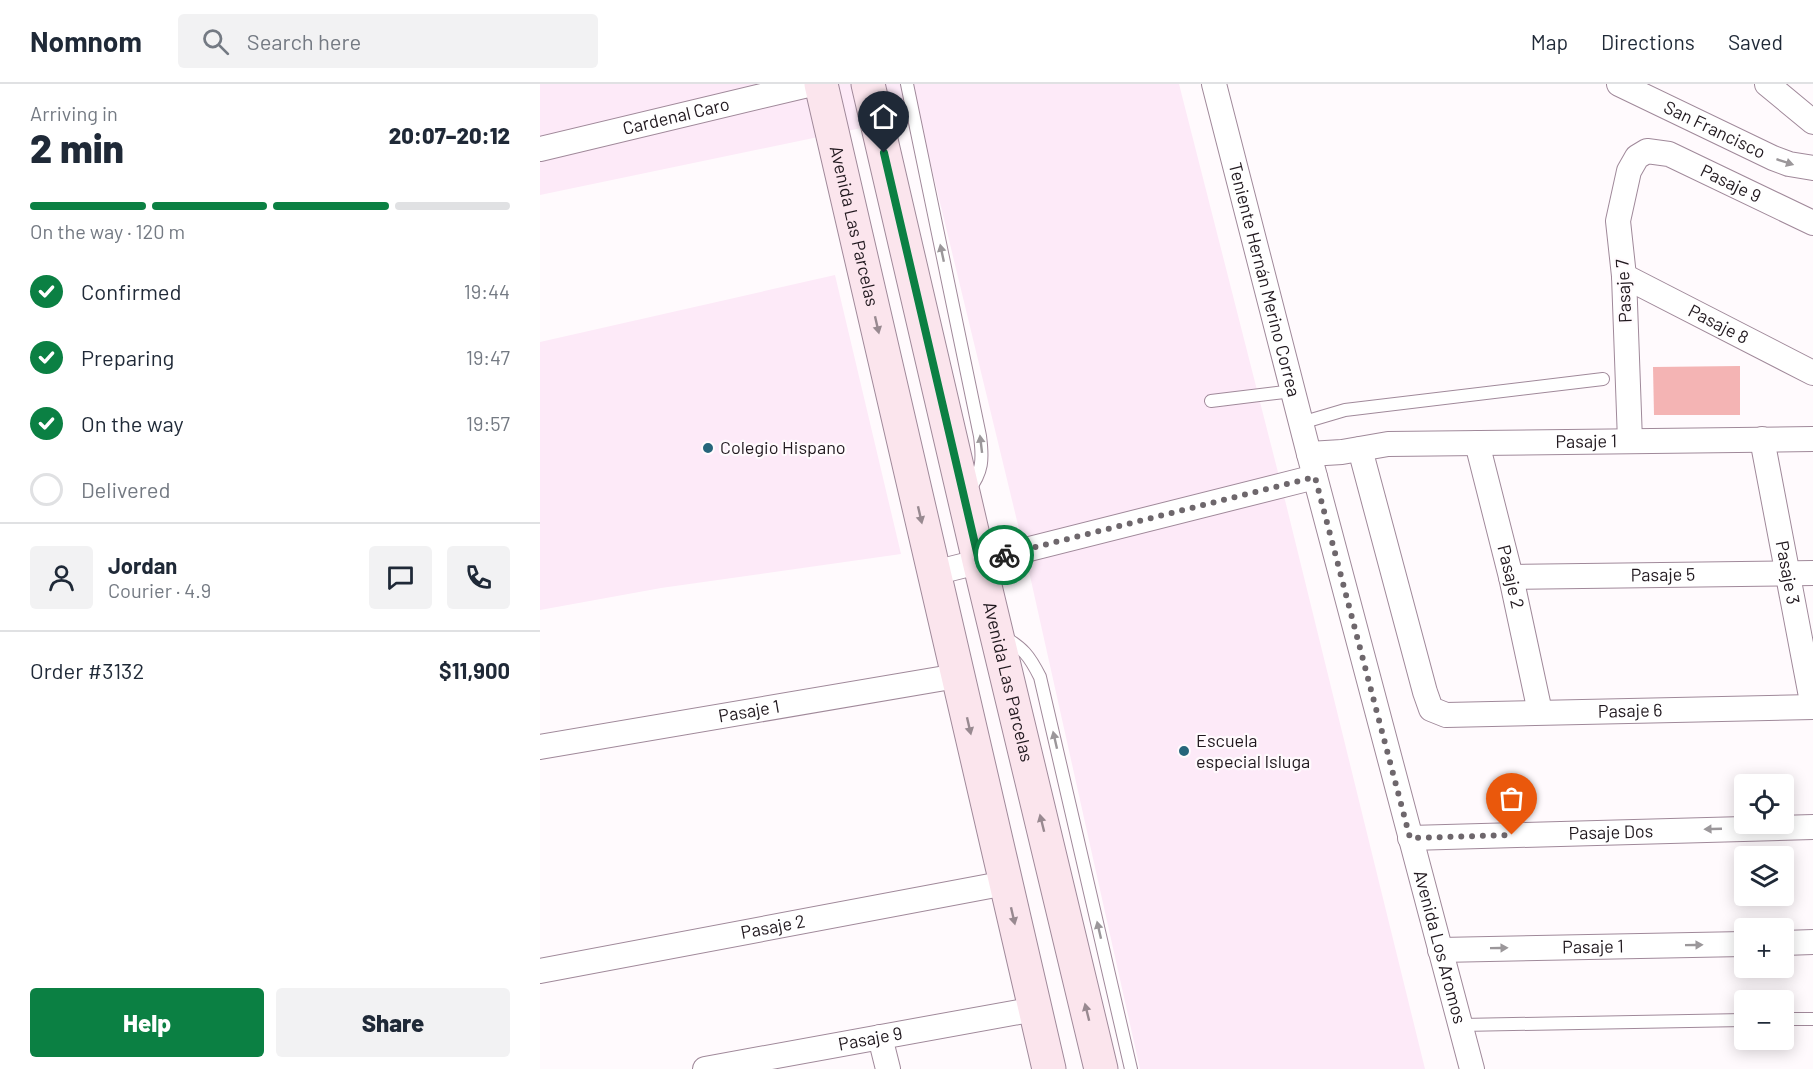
<!DOCTYPE html>
<html lang="en">
<head>
<meta charset="utf-8">
<style>
  :root { --surface:#fff; --page:#f2f2f3; --text:#1f2937; --muted:#747a83; --line:#e0e1e3; --accent:#0b8043 }
  body { margin:0; font-family:Barlow,sans-serif; background:var(--page); color:var(--text); height:100vh; display:flex; flex-direction:column; font-size:22px; white-space:nowrap }
  * { box-sizing:border-box; margin:0 }
  p { font-size:20px; color:var(--muted) }
  .icon { flex:none; width:33px; height:33px; fill:none; stroke:currentColor; stroke-width:2; stroke-linecap:round; stroke-linejoin:round }
  .map { position:relative; flex:1; overflow:hidden }
  .panel { display:flex; flex-direction:column; background:var(--surface); width:540px }
  .panel>* { flex:none }
  .buttons { position:absolute; left:1194px; top:690px; display:grid; gap:12px }
  .buttons a { display:grid; place-items:center; width:60px; height:60px; border-radius:6px; background:var(--surface); box-shadow:0 3px 15px #0003; font-size:30px }
  .pin { position:absolute; display:grid; place-items:center; width:51px; height:51px; color:#fff; margin:-62px -26px; border-radius:50% 50% 50% 0; rotate:-45deg; box-shadow:0 0 6px #0007 }
  .pin .icon { rotate:45deg }
  .courier { position:absolute; display:grid; place-items:center; width:60px; height:60px; margin:-30px; border:4px solid #0b8043; border-radius:50%; background:#fff; color:#222; box-shadow:0 2px 8px #0007 }
  .overview em { font-style:normal; font-weight:800 }
  .overview div { display:flex; flex-direction:column-reverse }
  .overview { display:flex; align-items:center; justify-content:space-between; height:102px; padding:0 30px }
  h1 { font-size:39px; font-weight:800; line-height:45px }
  .bar { display:grid; grid-template-columns:repeat(4,1fr); gap:9px 6px; align-content:center; height:72px; padding:0 30px }
  .bar i { height:8px; border-radius:4px; background:var(--line) }
  .bar .current { background:var(--accent) }
  .bar p { grid-column:span 4 }
  .line { display:flex; align-items:center; gap:15px; padding:0 30px; border-top:2px solid var(--line) }
  .line div { flex:1 }
  .round { display:grid; place-items:center; flex:none; width:63px; height:63px; border-radius:6px; background:var(--page) }
  ol { padding:0 30px; list-style:none }
  li { display:flex; align-items:center; gap:18px; height:66px }
  li p { margin-inline-start:auto }
  li .icon { padding:6px; border-radius:50%; background:var(--accent); color:#fff; stroke-width:4 }
  li:last-child { color:var(--muted) }
  li i { width:33px; height:33px; border:3px solid var(--line); border-radius:50% }
  .button { display:flex; gap:12px; margin-top:auto; padding:12px 30px }
  .button a { flex:1; height:69px; border-radius:6px; background:var(--accent); color:#fff; font-size:24px; font-weight:800; line-height:69px; text-align:center }
  .button a+a { background:var(--page); color:var(--text) }
  header { display:flex; align-items:center; gap:36px; box-sizing:border-box; height:84px; padding:0 30px; background:var(--surface); border-bottom:2px solid var(--line) }
  header strong { font-size:28px }
  nav { display:flex; gap:33px; margin-inline-start:auto; font-size:21px }
  .search { width:420px; height:54px; background:var(--page); display:flex; align-items:center; gap:15px; box-sizing:border-box; padding:0 21px; border-radius:6px; color:var(--muted); font-size:22px }
  main { display:flex; flex:1; min-height:0 }
  .map>svg:first-child { display:block }
  .built { fill:#fdeaf8 }
  .green { fill:#f4b4b4 }
  .lines { fill:none; stroke-linecap:round; stroke-linejoin:round }
  .lane-casing { stroke:#a0899a; stroke-width:14 }
  .street-casing { stroke:#a0899a; stroke-width:26 }
  .secondary-casing { stroke:#a0899a; stroke-width:35 }
  .lane { stroke:#fff; stroke-width:12 }
  .street { stroke:#fff; stroke-width:24 }
  .secondary { stroke:#fbe5ed; stroke-width:33 }
  .oneway { fill:#9b979a }
  .oneway2 { fill:#988990 }
  .done { stroke:#6e676c; stroke-width:6; stroke-dasharray:0 10.8 }
  .route { stroke:#0b8043; stroke-width:8 }
  .poi-dot { fill:#26657b; stroke:#fffafd; stroke-width:2 }
  .labels { text-anchor:middle; stroke-width:4.5; stroke-linejoin:round; paint-order:stroke }
  .street-label { font-size:18px; fill:#20181e; stroke:#fffafd }
  .poi-label { font-size:18px; fill:#20181e; stroke:#fffafd; text-anchor:start }
</style>
</head>
<body>
<header>
<strong>Nomnom</strong>
<div class="search"><svg class="icon" aria-label="search" viewBox="0 0 24 24"><circle cx="10" cy="10" r="6"/><path d="M15 15l6 6"/></svg>Search here</div>
<nav><a>Map</a><a>Directions</a><a>Saved</a></nav>
</header>
<main>
<section class="panel">
<div class="overview"><div><h1>2 min</h1><p>Arriving in</p></div><em>20:07–20:12</em></div>
<div class="bar"><i class="current"></i><i class="current"></i><i class="current"></i><i></i><p>On the way · 120 m</p></div>
<ol>
<li><svg class="icon" aria-label="check" viewBox="0 0 24 24"><path d="M5 12l5 5 9-10"/></svg>Confirmed<p>19:44</p></li>
<li><svg class="icon" aria-label="check" viewBox="0 0 24 24"><path d="M5 12l5 5 9-10"/></svg>Preparing<p>19:47</p></li>
<li><svg class="icon" aria-label="check" viewBox="0 0 24 24"><path d="M5 12l5 5 9-10"/></svg>On the way<p>19:57</p></li>
<li><i></i>Delivered</li>
</ol>
<div class="line" style="height:108px"><a class="round"><svg class="icon" aria-label="person" viewBox="0 0 24 24"><circle cx="12" cy="8" r="4"/><path d="M4 21q1-7 8-7t8 7"/></svg></a><div><b>Jordan</b><p>Courier · 4.9</p></div><a class="round"><svg class="icon" aria-label="chat" viewBox="0 0 24 24"><path d="M4 5h16v11H9l-5 4z"/></svg></a><a class="round"><svg class="icon" aria-label="phone" viewBox="0 0 24 24"><path d="M5 4h4l2 5-3 2q2 4 5 5l2-3 5 2v4C11 20 4 13 5 4z"/></svg></a></div>
<div class="line" style="height:78px"><div>Order #3132</div><b>$11,900</b></div>
<div class="button"><a>Help</a><a>Share</a></div>
</section>
<div class="map">
<svg width="1273" height="985" viewBox="0 0 1273 985">
  <rect width="100%" height="100%" fill="#fffafd"/>
  <path class="built" d="M0,0H639L744,412L885,985H600L486,474L379,32L0,111Z
    M295,191L361,470L121,504L0,526V258Z"/>
  <path class="green" d="M1200,282V331H1114L1113,283Z"/>
  <g class="lines">
    <defs>
      <path id="lane" d="M367,0L440,352C443,375 443,388 428,407
        M671,317L753,307
        M761,339L805,326L1063,295
        M461,551C483,564 489,571 500,593L591,985
        M1244,935H1273
        M921,941L1204,936"/>
      <g id="street">
        <path id="s1" d="M674,0L769,370L932,985"/>
        <path id="s2" d="M1079,0L1233,74L1249,80L1273,84"/>
        <path d="M1227,0L1273,38"/>
        <path id="s3" d="M0,65L272,0"/>
        <path id="s4" d="M1084,192L1273,289"/>
        <path id="s5" d="M1222,355L1273,623"/>
        <path id="s6" d="M1090,357L1084,192L1078,137L1089,87L1097,73L1107,67L1129,70L1273,139"/>
        <path id="s7" d="M937,359L971,493L1000,628"/>
        <path id="s8" d="M820,365L885,608L891,625L906,631L1273,623"/>
        <path id="s9" d="M769,370L802,368L848,360L1273,355"/>
        <path d="M394,489L775,393"/>
        <path id="s10" d="M971,493L1273,489"/>
        <path id="s11" d="M0,663L417,592"/>
        <path id="s12" d="M870,754L1273,743"/>
        <path d="M1244,859L1273,858"/>
        <path id="s13" d="M900,866L1204,860"/>
        <path id="s14" d="M0,887L466,799"/>
        <path d="M340,953L348,985"/>
        <path id="s15" d="M165,985L495,925"/>
      </g>
      <g id="secondary">
        <path id="s16" d="M281,0L509,985"/>
        <path id="s17" d="M328,0L439,477L561,985"/>
      </g>
    </defs>
    <use href="#lane" class="lane-casing"/>
    <use href="#street" class="street-casing"/>
    <use href="#secondary" class="secondary-casing"/>
    <use href="#lane" class="lane"/>
    <use href="#street" class="street"/>
    <use href="#secondary" class="secondary"/>
  </g>
  <defs><path id="oneway-solid" d="M-6-.8H1V-3.2L6.5 0L1 3.2V.8H-6Z" transform="scale(1.5)"/></defs>
  <g class="oneway">
    <use href="#oneway-solid" transform="translate(1245 78) rotate(18)"/>
    <use href="#oneway-solid" transform="translate(402 169) rotate(-102)"/>
    <use href="#oneway-solid" transform="translate(441 360) rotate(-97)"/>
    <use href="#oneway-solid" transform="translate(515 656) rotate(-103)"/>
    <use href="#oneway-solid" transform="translate(1173 745) rotate(178)"/>
    <use href="#oneway-solid" transform="translate(559 846) rotate(-103)"/>
    <use href="#oneway-solid" transform="translate(1154 861) rotate(-1)"/>
    <use href="#oneway-solid" transform="translate(959 864) rotate(-1)"/>
  </g>
  <g class="oneway2">
    <use href="#oneway-solid" transform="translate(337 241) rotate(77)"/>
    <use href="#oneway-solid" transform="translate(380 431) rotate(77)"/>
    <use href="#oneway-solid" transform="translate(429 642) rotate(77)"/>
    <use href="#oneway-solid" transform="translate(502 739) rotate(-104)"/>
    <use href="#oneway-solid" transform="translate(473 832) rotate(77)"/>
    <use href="#oneway-solid" transform="translate(547 928) rotate(-104)"/>
  </g>
  <g class="lines">
    <path class="done" d="M464,471L775,393L870,754L972,751"/>
    <path class="route" d="M344,69L439,477L464,471"/>
  </g>
  <g class="poi-dot">
    <circle cx="168" cy="364" r="6"/>
    <circle cx="644" cy="667" r="6"/>
  </g>
  <g class="labels">
    <g class="street-label">
      <text dy="6" stroke="none"><textPath href="#s3" startOffset="140">Cardenal Caro</textPath></text>
      <text dy="6" stroke="none"><textPath href="#s2" startOffset="106">San Francisco</textPath></text>
      <text dy="6" stroke="none"><textPath href="#s6" startOffset="390">Pasaje 9</textPath></text>
      <text dy="6" stroke="none"><textPath href="#s16" startOffset="146">Avenida Las Parcelas</textPath></text>
      <text dy="6" stroke="none"><textPath href="#s1" startOffset="202">Teniente Hernán Merino Correa</textPath></text>
      <text transform="translate(1084 207) rotate(-93)" y="6">Pasaje 7</text>
      <text dy="6" stroke="none"><textPath href="#s4" startOffset="106">Pasaje 8</textPath></text>
      <text dy="6" stroke="none"><textPath href="#s9" startOffset="278">Pasaje 1</textPath></text>
      <text dy="6" stroke="none"><textPath href="#s5" startOffset="136">Pasaje 3</textPath></text>
      <text dy="6" stroke="none"><textPath href="#s10" startOffset="152">Pasaje 5</textPath></text>
      <text dy="6" stroke="none"><textPath href="#s7" startOffset="138">Pasaje 2</textPath></text>
      <text dy="6" stroke="none"><textPath href="#s17" startOffset="614">Avenida Las Parcelas</textPath></text>
      <text dy="6" stroke="none"><textPath href="#s8" startOffset="470">Pasaje 6</textPath></text>
      <text dy="6" stroke="none"><textPath href="#s11" startOffset="212">Pasaje 1</textPath></text>
      <text dy="6" stroke="none"><textPath href="#s12" startOffset="201">Pasaje Dos</textPath></text>
      <text dy="6" stroke="none"><textPath href="#s14" startOffset="237">Pasaje 2</textPath></text>
      <text dy="6" stroke="none"><textPath href="#s1" startOffset="892">Avenida Los Aromos</textPath></text>
      <text dy="6" stroke="none"><textPath href="#s13" startOffset="153">Pasaje 1</textPath></text>
      <text dy="6" stroke="none"><textPath href="#s15" startOffset="168">Pasaje 9</textPath></text>
    </g>
    <g class="poi-label">
      <text x="180" y="370">Colegio Hispano</text>
      <text x="656" y="663">Escuela<tspan x="656" dy="21">especial Isluga</tspan></text>
    </g>
  </g>
</svg>
<div class="buttons">
<a><svg class="icon" aria-label="locate" viewBox="0 0 24 24"><circle cx="12" cy="12" r="6"/><path d="M12 2v4M12 18v4M2 12h4M18 12h4"/></svg></a>
<a><svg class="icon" aria-label="layers" viewBox="0 0 24 24"><path d="M12 4l9 5-9 5-9-5zM3 14l9 5 9-5"/></svg></a>
<a>+</a>
<a>−</a>
</div>
<div class="pin" style="left:972px;top:751px;background:#ea580c"><svg class="icon" aria-label="bag" viewBox="0 0 24 24"><path d="M5 8h14l-1 12H6zM9 8a3 3 0 0 1 6 0"/></svg></div>
<div class="pin" style="left:344px;top:69px;background:#1f2937"><svg class="icon" aria-label="home" viewBox="0 0 24 24"><path d="M3 11l9-7 9 7M6 9v11h12V9"/></svg></div>
<div class="courier" style="left:464px;top:471px"><svg class="icon" aria-label="bike" viewBox="0 0 24 24"><circle cx="6" cy="16" r="4"/><circle cx="18" cy="16" r="4"/><path d="M6 16l4-8h5l3 8M10 8l3 8H6M13 5h3"/></svg></div>
</div>
</main>
</body>
</html>
